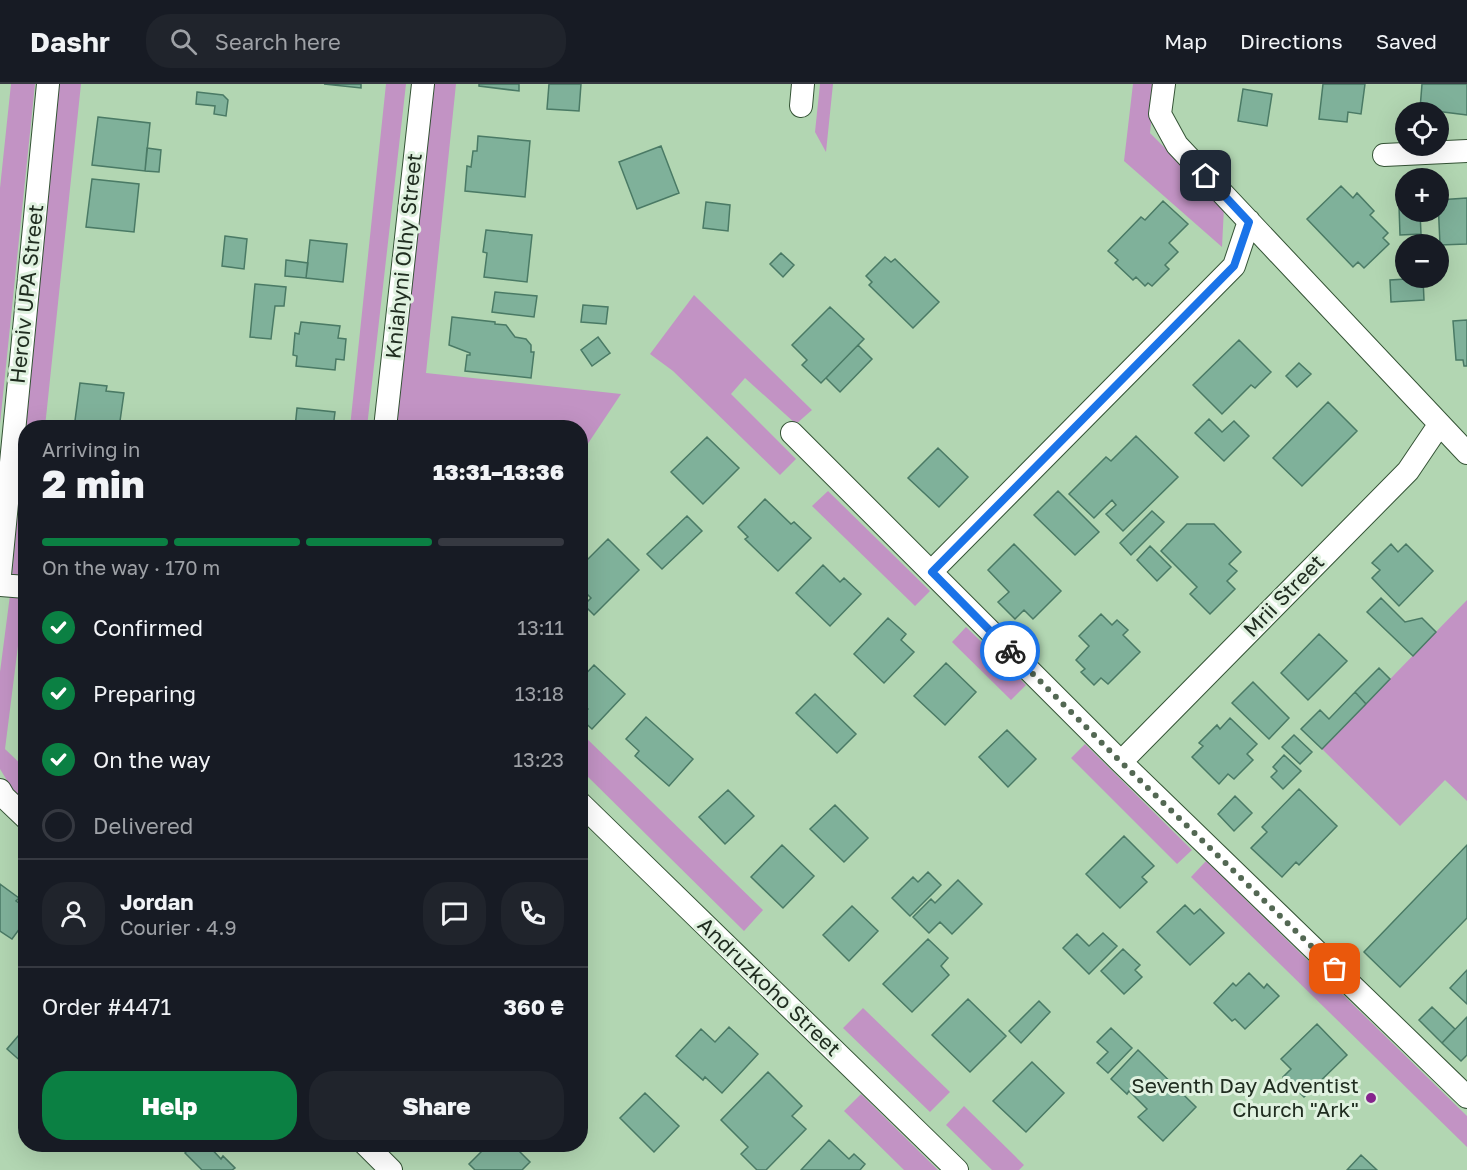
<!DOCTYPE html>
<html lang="en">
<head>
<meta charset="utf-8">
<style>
  :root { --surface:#171b24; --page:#20242c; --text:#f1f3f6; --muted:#9ea1a6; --line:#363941; --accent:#0b8043 }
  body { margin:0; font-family:"Golos Text",sans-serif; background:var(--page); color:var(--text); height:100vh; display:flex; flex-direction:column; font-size:22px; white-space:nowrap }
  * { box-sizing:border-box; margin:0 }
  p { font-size:20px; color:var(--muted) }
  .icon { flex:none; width:33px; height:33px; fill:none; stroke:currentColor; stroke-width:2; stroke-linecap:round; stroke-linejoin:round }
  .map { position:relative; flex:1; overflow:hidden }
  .drawer { position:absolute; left:18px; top:336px; width:570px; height:732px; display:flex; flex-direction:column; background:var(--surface); border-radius:24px; box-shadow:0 6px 24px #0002 }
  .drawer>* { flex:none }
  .fabs { position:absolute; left:1395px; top:18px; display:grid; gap:12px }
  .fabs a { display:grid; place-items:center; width:54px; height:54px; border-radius:50%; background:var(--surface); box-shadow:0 6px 24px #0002; font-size:30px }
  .pin { position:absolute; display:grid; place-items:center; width:51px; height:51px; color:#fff; margin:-26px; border-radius:12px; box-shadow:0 3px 9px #0006 }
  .courier { position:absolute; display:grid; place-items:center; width:60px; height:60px; margin:-30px; border:4px solid #1a73e8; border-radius:50%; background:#fff; color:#222; box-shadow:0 2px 8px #0007 }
  .head em { font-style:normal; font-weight:800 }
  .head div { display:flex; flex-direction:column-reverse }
  .head { display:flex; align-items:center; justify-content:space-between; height:102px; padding:0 24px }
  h1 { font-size:39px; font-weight:800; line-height:45px }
  .bar { display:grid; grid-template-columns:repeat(4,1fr); gap:9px 6px; align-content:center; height:72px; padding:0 24px }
  .bar i { height:8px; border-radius:4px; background:var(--line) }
  .bar .current { background:var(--accent) }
  .bar p { grid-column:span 4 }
  .line { display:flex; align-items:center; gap:15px; padding:0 24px; border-top:2px solid var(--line) }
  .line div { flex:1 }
  .round { display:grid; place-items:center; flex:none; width:63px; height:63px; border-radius:24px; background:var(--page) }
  ol { padding:0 24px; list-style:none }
  li { display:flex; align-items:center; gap:18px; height:66px }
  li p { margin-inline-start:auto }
  li .icon { padding:6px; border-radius:50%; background:var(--accent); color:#fff; stroke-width:4 }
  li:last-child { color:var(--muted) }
  li i { width:33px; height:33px; border:3px solid var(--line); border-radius:50% }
  .primary-button { display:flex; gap:12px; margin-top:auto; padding:12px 24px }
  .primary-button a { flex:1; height:69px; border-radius:24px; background:var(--accent); color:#fff; font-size:24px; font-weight:800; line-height:69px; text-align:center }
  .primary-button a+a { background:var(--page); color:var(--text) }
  header { display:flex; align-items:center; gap:36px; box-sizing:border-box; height:84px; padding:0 30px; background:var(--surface); border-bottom:2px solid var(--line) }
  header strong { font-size:28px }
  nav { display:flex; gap:33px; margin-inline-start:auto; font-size:21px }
  .search { width:420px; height:54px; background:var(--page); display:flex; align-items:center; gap:15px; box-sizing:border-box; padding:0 21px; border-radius:24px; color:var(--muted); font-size:22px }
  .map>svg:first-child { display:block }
  .green { fill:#c293c4 }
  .building { fill:#7fb19a; stroke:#4a7a65; stroke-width:1.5 }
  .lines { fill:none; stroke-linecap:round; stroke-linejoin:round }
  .minor-casing { stroke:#345335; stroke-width:24 }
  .minor { stroke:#fff; stroke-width:22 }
  .done { stroke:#536853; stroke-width:6; stroke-dasharray:0 10.8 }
  .route { stroke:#1a73e8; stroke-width:8 }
  .poi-dot { fill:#86248d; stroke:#dff1df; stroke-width:2 }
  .labels { text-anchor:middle; stroke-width:6; stroke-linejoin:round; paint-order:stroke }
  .street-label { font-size:21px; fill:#202d20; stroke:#dff1df }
  .poi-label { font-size:21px; fill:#202d20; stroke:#dff1df; text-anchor:end }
</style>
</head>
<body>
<header>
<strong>Dashr</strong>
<div class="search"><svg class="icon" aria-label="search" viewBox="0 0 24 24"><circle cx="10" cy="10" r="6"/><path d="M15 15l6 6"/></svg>Search here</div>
<nav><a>Map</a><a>Directions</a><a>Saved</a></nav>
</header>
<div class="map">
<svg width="1467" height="1086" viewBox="0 0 1467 1086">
  <rect width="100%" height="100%" fill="#b2d6b2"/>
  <path class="green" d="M11,0H35L0,340V104Z
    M59,0H81L45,343L26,344Z
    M386,0H406L367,343H350Z
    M433,0H456L426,289L621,310L581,370L580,344H394Z
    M820,0H833L826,68L815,48Z
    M1133,0H1155L1150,49L1224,123L1222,163L1124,77Z
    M694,211L812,326L796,340L745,294L731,310L796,375L780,391L673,287L650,270Z
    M25,349V494L12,493Z
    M828,407L930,507L915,522L812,422Z
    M10,511L25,513V546H20L5,665L25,684V718L16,711L0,685V588Z
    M1467,516V717L1445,696L1400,742L1322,665Z
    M966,543L1026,601L1011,616L952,558Z
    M581,649L763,826L744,847L581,686Z
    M1085,660L1192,766L1177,780L1071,674Z
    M1206,777L1467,1032V1063L1191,793Z
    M863,924L950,1008L930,1028L843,944Z
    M861,1010L938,1086H904L844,1027Z
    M964,1022L1024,1081L1019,1086H992L946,1041Z"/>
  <path class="building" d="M324,0H361V4Z
    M479,0H519V7L479,2Z
    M549,0H581L579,27L547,25Z
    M1323,0H1365L1361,30L1348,28L1347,38L1319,35Z
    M1422,0H1467V31L1420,25Z
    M1243,5L1272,10L1267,42L1238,37Z
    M197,8L223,11L228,16L226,32L214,30L215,22L196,20Z
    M98,33L150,39L145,87L92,81Z
    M478,52L530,57L525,113L465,107L467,82L471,83L473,67H477Z
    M661,62L679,109L637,125L619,78Z
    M147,64L161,66L159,88L145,87Z
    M92,95L139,100L134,148L86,143Z
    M1341,102L1353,114L1357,109L1374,127L1370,131L1388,149L1383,154L1389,160L1364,184L1358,178L1353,183L1307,135Z
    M1467,114V160L1440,161L1438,116Z
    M1163,117L1188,140L1169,159L1178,168L1165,181L1169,185L1152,202L1148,199L1145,202L1136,193L1133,196L1115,179L1118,176L1108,167L1141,133L1145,136Z
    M706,118L730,121L728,147L703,144Z
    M1399,122H1406V128H1420L1421,150L1400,151Z
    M486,146L532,151L527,198L484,193L487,169L483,168Z
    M225,152L247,155L244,185L222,182Z
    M310,156L347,160L343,198L306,194Z
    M781,169L794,181L783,193L770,180Z
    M885,173L891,178L895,175L939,218L913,244L869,201L872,198L866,192Z
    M286,176L308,179L306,194L285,192Z
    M1423,194L1424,216L1391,218L1390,196Z
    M255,200L286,203L284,222H275L271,255L250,253Z
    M495,208L537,212L534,233L492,228Z
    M583,221L608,223L606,240L581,238Z
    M830,223L864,255L821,299L802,281L807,276L792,261Z
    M452,233L495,238V240L506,241L515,253L526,255L531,261V268H534L531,294L465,287L467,271H470V269L449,261Z
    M1467,236V282H1464L1463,276H1456L1453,237Z
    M301,238L340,242L338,254L346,255L344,276L336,275L335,286L296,282L297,272L293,271L295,249L299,250Z
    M598,253L610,269L592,282L581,266Z
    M1239,256L1271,288L1255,304L1251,301L1222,330L1193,301Z
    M858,261L872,275L840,308L826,294Z
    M1299,279L1311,290L1297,303L1286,292Z
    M80,299L107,302L106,307L124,309L119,344H74Z
    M1328,318L1357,347L1302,402L1273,374Z
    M297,324L335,328L333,344H295Z
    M1209,335L1222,348L1234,337L1249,352L1224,377L1195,349Z
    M1136,352L1178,393L1123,447L1106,430L1116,421L1112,416L1094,434L1069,410L1106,373L1111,377Z
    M707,353L739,384L703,420L671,388Z
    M938,364L968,393L939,423L908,394Z
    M1058,407L1099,448L1075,471L1034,431Z
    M765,415L791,440L794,438L811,454L778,487L745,455L748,453L738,443Z
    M1152,427L1164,438L1131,471L1120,459Z
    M687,432L702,447L662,485L647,470Z
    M1187,440H1214L1241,468L1229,480L1237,487L1227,497L1235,505L1210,530L1190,510L1197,503L1161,467Z
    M608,455L639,486L594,531L584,521L591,514L586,509L580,515V483Z
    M1014,460L1061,507L1033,535L1024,526L1015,535L998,518L1009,508L988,486Z
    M1391,460L1398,468L1406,460L1433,487L1399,522L1372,494L1380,486L1372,479Z
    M1150,462L1171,483L1157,497L1137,476Z
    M823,481L840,498L844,494L861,510L830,542L796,509Z
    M1381,514L1405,538L1422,534L1436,548L1413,572L1367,528Z
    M1101,530L1112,541L1117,536L1128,546L1123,551L1140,568L1108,600L1101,594L1094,601L1081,588L1085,585L1076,576L1089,562L1079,552Z
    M888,534L906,550L901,556L914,568L884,599L854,570Z
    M1319,550L1347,577L1308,616L1281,589Z
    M946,579L976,608L945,641L914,612Z
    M594,581L625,610L592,645L580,634L588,625L585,622L580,624V596Z
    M1379,584L1390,595L1366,620L1355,608Z
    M1253,598L1289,634L1269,655L1232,619Z
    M1355,608L1366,620L1322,665L1301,645L1320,626L1329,635Z
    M815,610L856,650L837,669L796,629Z
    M646,633L693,675L669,702L635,672L639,667L626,655Z
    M1230,634L1257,660L1247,670L1253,676L1234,695L1228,690L1219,700L1192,673L1203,662L1199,659L1217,641L1220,645Z
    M1007,646L1036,675L1008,703L979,673Z
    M1294,651L1312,668L1300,680L1282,663Z
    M1284,671L1301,687L1283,705L1271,693L1277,687L1273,683Z
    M1299,705L1337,742L1299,781L1296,778L1282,793L1251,764L1267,748L1262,743Z
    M728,706L754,732L725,760L699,733Z
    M1235,712L1252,729L1234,747L1218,730Z
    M835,721L868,754L844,778L810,745Z
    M1124,752L1154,782L1142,793L1147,798L1120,824L1086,790Z
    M782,761L814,792L783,824L751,793Z
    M1467,761V834L1400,903L1364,868Z
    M928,788L941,801L910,832L892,814L913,793L918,798Z
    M958,796L982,820L952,850L940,838L929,849L913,833L931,815L935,819Z
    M0,800L19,814L16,817L26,824V836L12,855L0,847Z
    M1185,821L1194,830L1200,825L1224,849L1190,881L1157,848Z
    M852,822L878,847L849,877L823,851Z
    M1103,849L1117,862L1089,890L1063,864L1077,850L1089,862Z
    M928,855L948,874L941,882L949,891L912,928L883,900Z
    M1123,865L1140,881L1135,886L1142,893L1124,910L1101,887Z
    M1467,886V920L1450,904Z
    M1249,889L1264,904L1267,900L1279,912L1245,945L1235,935L1232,937L1214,919L1233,899L1236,902Z
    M968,915L1006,952L970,988L932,951Z
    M1039,917L1050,928L1021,959L1009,947Z
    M1432,923L1455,945L1442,959L1419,936Z
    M1467,933V971L1461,977L1442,959Z
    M1317,940L1347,971L1304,1013L1283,993L1291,985L1281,975Z
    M729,943L758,970L722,1009L705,993L703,996L676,972L701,945L715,958Z
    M1111,944L1132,964L1108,989L1097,979L1108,968L1097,958Z
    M19,951L22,955L26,951L25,981L7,965Z
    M1138,966L1196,1023L1163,1057L1138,1033L1147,1025L1129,1007L1127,1010L1111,995Z
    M1032,978L1064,1009L1026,1048L993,1017Z
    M768,988L802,1022L792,1032L806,1045L766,1086H757L741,1070L748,1063L721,1036Z
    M645,1009L679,1042L654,1068L620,1034Z
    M829,1056L849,1075L854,1070L865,1080L860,1086H801Z
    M193,1060H207L221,1075L223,1072L235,1084L232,1086H202L185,1069Z
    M489,1060H512L530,1078L522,1086H475L469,1080Z
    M1361,1071L1377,1086H1347Z"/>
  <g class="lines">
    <defs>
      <path id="minor" d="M1164,0L1160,30L1177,61L1467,369
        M801,22L803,0
        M1384,71L1467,67
        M385,344L423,0
        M792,349L1121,678L1467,1013
        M931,488L1234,182L1249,137
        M0,491L48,0
        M0,501L26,503
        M1121,678L1408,387L1439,341
        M0,706L4,713L26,734
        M580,719L957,1086
        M365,1060L391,1086"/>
    </defs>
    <use href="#minor" class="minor-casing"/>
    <use href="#minor" class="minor"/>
  </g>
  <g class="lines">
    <path class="done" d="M1010,567L1121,678L1335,885"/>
    <path class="route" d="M1010,567L932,488L1234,182L1249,138L1206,92"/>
  </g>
  <circle class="poi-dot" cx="1371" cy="1014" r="6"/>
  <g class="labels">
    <g class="street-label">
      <text transform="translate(404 172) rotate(-84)" y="7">Kniahyni Olhy Street</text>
      <text transform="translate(27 210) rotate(-84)" y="7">Heroiv UPA Street</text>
      <text transform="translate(1284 512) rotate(-46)" y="7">Mrii Street</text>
      <text transform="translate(769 903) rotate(44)" y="7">Andruzkoho Street</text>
    </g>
    <g class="poi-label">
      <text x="1359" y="1009">Seventh Day Adventist<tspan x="1359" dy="24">Church "Ark"</tspan></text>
    </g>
  </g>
</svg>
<div class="fabs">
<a><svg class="icon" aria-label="locate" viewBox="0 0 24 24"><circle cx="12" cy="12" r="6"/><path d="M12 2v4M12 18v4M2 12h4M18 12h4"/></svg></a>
<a>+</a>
<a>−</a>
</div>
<div class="pin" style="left:1335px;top:885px;background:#ea580c"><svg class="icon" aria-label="bag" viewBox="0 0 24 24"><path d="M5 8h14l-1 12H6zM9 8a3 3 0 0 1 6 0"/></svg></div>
<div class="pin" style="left:1206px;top:92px;background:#1f2937"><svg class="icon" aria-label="home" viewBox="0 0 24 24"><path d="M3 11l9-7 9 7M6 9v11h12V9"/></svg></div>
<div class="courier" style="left:1010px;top:567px"><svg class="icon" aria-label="bike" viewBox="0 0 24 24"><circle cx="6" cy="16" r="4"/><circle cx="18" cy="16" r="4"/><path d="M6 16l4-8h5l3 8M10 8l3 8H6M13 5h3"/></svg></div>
<section class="drawer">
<div class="head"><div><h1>2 min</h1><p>Arriving in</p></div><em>13:31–13:36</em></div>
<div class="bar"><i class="current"></i><i class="current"></i><i class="current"></i><i></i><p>On the way · 170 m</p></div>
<ol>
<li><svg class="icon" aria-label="check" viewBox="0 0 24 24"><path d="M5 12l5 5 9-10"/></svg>Confirmed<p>13:11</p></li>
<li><svg class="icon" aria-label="check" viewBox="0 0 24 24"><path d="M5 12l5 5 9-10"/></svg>Preparing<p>13:18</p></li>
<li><svg class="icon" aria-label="check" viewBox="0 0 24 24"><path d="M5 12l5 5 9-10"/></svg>On the way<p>13:23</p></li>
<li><i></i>Delivered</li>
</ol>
<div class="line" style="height:108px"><a class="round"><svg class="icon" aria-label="person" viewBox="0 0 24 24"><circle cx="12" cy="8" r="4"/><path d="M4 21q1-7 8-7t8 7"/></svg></a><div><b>Jordan</b><p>Courier · 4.9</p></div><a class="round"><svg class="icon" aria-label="chat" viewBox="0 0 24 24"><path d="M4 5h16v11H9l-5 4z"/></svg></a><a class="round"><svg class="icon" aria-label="phone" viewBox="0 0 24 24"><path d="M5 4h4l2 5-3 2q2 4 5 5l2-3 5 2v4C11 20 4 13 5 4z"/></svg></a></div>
<div class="line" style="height:78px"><div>Order #4471</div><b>360 ₴</b></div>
<div class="primary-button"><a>Help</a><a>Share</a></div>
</section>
</div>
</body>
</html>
